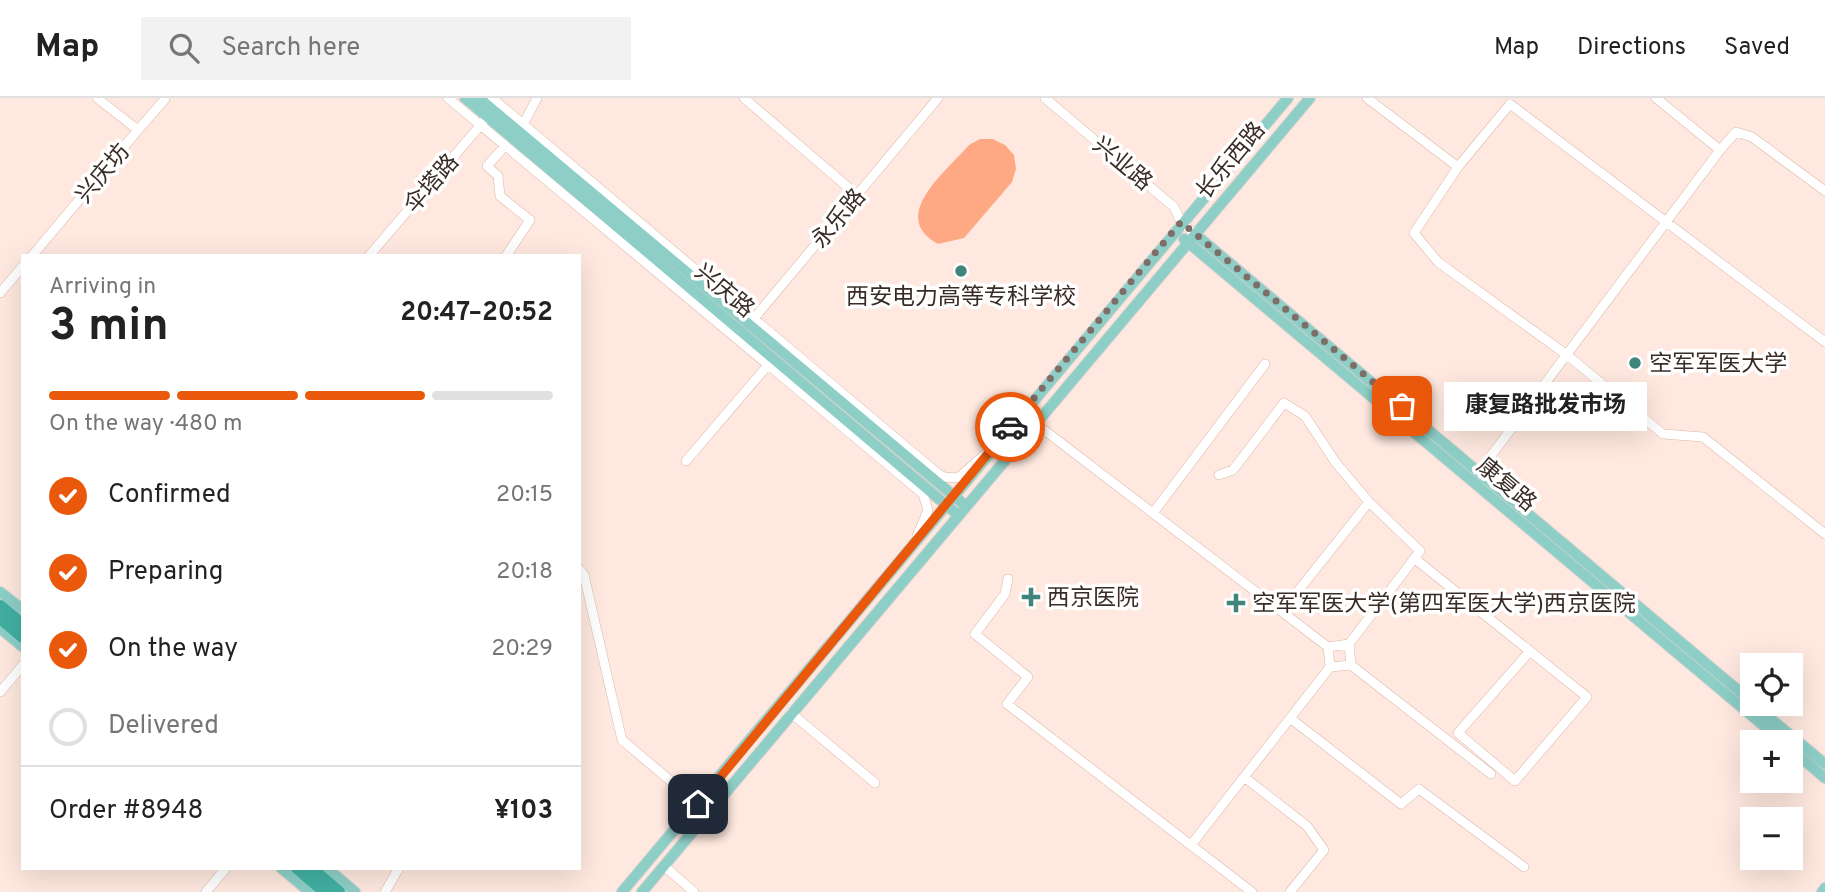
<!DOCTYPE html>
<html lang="en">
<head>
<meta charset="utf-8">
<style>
  :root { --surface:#fff; --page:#f2f2f2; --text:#222; --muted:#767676; --line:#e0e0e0; --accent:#ea580c }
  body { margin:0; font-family:Overpass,"Noto Sans SC",sans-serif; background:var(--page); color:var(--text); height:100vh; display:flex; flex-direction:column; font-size:26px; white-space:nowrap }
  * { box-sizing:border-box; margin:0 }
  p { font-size:23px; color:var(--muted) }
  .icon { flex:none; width:38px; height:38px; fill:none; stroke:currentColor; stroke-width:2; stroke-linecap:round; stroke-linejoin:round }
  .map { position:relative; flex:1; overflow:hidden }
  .sheet { position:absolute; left:21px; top:156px; width:560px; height:616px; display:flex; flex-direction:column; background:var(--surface); border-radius:0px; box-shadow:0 7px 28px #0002 }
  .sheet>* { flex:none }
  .controls { position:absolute; left:1740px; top:555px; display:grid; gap:14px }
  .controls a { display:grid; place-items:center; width:63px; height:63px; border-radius:0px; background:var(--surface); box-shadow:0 7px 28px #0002; font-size:35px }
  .pin { position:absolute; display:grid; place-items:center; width:60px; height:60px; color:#fff; margin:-30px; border-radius:14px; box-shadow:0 4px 10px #0006 }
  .courier { position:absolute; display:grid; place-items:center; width:70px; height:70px; margin:-35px; border:5px solid #ea580c; border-radius:50%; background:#fff; color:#222; box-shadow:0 2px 9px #0007 }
  .bubble { position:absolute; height:49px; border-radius:0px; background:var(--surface); box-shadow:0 7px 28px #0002; font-size:23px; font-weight:700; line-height:49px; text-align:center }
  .head em { font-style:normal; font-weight:700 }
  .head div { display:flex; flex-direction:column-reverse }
  .head { display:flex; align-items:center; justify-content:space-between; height:119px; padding:0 28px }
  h1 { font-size:46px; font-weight:700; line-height:52px }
  .bar { display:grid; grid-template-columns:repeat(4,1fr); gap:10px 7px; align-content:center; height:84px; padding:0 28px }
  .bar i { height:9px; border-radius:5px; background:var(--line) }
  .bar .current { background:var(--accent) }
  .bar p { grid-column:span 4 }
  .line { display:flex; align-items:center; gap:18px; padding:0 28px; border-top:2px solid var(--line) }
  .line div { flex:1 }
  ol { padding:0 28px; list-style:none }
  li { display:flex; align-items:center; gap:21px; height:77px }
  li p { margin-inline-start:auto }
  li .icon { padding:7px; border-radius:50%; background:var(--accent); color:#fff; stroke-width:4 }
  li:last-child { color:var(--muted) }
  li i { width:38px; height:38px; border:4px solid var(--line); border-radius:50% }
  header { display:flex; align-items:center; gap:42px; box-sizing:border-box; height:98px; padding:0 35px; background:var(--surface); border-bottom:2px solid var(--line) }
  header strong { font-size:33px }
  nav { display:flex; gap:38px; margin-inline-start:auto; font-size:24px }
  .search { width:490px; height:63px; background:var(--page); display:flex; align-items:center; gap:18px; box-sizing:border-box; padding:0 24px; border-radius:0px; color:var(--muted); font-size:26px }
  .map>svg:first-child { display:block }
  .pitch { fill:#fea884 }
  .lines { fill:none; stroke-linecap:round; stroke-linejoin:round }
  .minor-casing { stroke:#dab7a9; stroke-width:10 }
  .major-casing { stroke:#d3d1cf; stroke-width:12 }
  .highway-casing { stroke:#d3d1cf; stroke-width:14 }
  .minor { stroke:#fff; stroke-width:9 }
  .major { stroke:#8dcfc7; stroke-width:10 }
  .highway { stroke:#41afa2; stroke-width:12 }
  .done { stroke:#7e6e67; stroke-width:7; stroke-dasharray:0 12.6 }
  .route { stroke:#ea580c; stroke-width:9 }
  .poi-dot { fill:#3f857c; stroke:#fff; stroke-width:2.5 }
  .labels { text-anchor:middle; stroke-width:7; stroke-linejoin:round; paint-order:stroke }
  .street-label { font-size:23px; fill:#392c26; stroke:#fff }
  .poi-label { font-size:23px; fill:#392c26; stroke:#fff; text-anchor:start }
</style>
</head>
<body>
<header>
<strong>Map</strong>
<div class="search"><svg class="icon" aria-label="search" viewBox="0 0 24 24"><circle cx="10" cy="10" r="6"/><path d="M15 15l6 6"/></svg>Search here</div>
<nav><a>Map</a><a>Directions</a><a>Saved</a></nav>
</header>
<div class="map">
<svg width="1825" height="794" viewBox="0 0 1825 794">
  <rect width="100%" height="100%" fill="#fee8df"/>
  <path class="pitch" d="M980,41H993L1005,47L1014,57L1016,71L1012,84L964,140L938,146C888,118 946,74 969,47Z"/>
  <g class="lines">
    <defs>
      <path id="minor" d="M448,0L923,396L928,412L917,438
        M492,0L936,374L944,379L958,380L984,357
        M744,0L857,97
        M1045,0L1174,109L1181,124L1195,136
        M1367,0L1458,69
        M1656,0L1720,52L1736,34L1752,39L1825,93
        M522,29L537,0
        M138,32L165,1
        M505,48L487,68L498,78L500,98L530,122L506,158
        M32,158L138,32L97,0
        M369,158L484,23
        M0,195L23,168
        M751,224L938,0
        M1825,244L1510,6L1458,69L1414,135L1438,164L1567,257L1663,336L1703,339L1825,436
        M1035,325L1328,549L1349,546L1351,567L1330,569L1328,549
        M686,363L768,267
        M1487,363L1720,52
        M1219,377L1233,372L1284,305L1305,318L1336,365L1369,404L1282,513
        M1153,415L1265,266
        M1414,460L1587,599L1515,683L1458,635L1530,553
        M579,471L584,477L622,642L698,706
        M1008,481L1005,496L975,536L1028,579L1007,606L1252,794
        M1349,546L1420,453L1369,404
        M1351,567L1491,676
        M0,594L23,567
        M791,615L875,685
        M1290,620L1401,706L1419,691L1524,769
        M1244,679L1307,728L1324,752L1290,794
        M1191,747L1330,569
        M664,768L694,794
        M206,794L226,770
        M385,794L399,770"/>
      <path id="major" d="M465,0L958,417
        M479,0L966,408
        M1195,136L1752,604
        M1184,141L1783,644
        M0,494L23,512
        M0,530L23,549
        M1753,606L1825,666
        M1790,650L1825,680
        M281,770L310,794
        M327,770L355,794
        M622,794L1288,0
        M642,794L1310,0
        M1822,794L1825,790"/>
      <path id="highway" d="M0,508L23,527
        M0,520L23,539
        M297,770L325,794
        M311,770L339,794"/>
    </defs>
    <use href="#minor" class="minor-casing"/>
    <use href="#major" class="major-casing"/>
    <use href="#highway" class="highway-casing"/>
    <use href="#minor" class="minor"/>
    <use href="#major" class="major"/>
    <use href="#highway" class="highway"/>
  </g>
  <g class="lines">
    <path class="done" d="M1010,329L1181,124L1402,308"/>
    <path class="route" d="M698,706L1010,329"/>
  </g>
  <g class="poi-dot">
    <circle cx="961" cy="173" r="7"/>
    <circle cx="1635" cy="265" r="7"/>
    <path d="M1027.5 488.5h7v7h7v7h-7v7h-7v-7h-7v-7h7z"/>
    <path d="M1232.5 494.5h7v7h7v7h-7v7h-7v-7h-7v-7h7z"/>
  </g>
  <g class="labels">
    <g class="street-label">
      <text transform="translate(1230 62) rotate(-50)" y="8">长乐西路</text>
      <text transform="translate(1123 65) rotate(40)" y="8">兴业路</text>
      <text transform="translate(102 75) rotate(-50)" y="8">兴庆坊</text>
      <text transform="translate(431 85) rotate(-49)" y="8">伞塔路</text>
      <text transform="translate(838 120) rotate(-50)" y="8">永乐路</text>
      <text transform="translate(725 192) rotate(40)" y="8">兴庆路</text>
      <text transform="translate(1507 386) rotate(40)" y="8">康复路</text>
    </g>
    <g class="poi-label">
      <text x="961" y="206" text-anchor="middle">西安电力高等专科学校</text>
      <text x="1649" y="273">空军军医大学</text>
      <text x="1047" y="507">西京医院</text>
      <text x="1252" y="513">空军军医大学(第四军医大学)西京医院</text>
    </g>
  </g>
</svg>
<div class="controls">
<a><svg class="icon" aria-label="locate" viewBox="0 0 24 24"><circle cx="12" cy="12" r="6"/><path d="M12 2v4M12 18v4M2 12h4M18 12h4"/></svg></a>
<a>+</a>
<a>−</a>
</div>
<div class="pin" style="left:1402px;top:308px;background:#ea580c"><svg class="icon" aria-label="bag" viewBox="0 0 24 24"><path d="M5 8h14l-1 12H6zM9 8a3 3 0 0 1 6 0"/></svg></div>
<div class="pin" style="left:698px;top:706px;background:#1f2937"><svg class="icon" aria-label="home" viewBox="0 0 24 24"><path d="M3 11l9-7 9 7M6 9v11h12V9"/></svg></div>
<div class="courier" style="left:1010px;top:329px"><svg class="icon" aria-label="car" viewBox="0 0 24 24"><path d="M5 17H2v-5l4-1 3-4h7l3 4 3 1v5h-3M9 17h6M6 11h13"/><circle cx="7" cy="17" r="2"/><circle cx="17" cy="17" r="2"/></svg></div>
<div class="bubble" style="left:1444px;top:284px;width:203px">康复路批发市场</div>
<section class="sheet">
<div class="head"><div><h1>3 min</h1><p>Arriving in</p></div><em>20:47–20:52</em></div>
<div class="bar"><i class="current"></i><i class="current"></i><i class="current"></i><i></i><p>On the way · 480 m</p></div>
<ol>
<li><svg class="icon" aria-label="check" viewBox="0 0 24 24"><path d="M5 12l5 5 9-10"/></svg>Confirmed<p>20:15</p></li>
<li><svg class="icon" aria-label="check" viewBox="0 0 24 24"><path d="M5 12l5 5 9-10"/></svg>Preparing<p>20:18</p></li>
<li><svg class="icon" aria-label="check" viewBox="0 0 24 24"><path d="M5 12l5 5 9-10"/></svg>On the way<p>20:29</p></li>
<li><i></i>Delivered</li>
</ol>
<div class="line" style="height:91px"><div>Order #8948</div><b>¥103</b></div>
</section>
</div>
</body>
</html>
